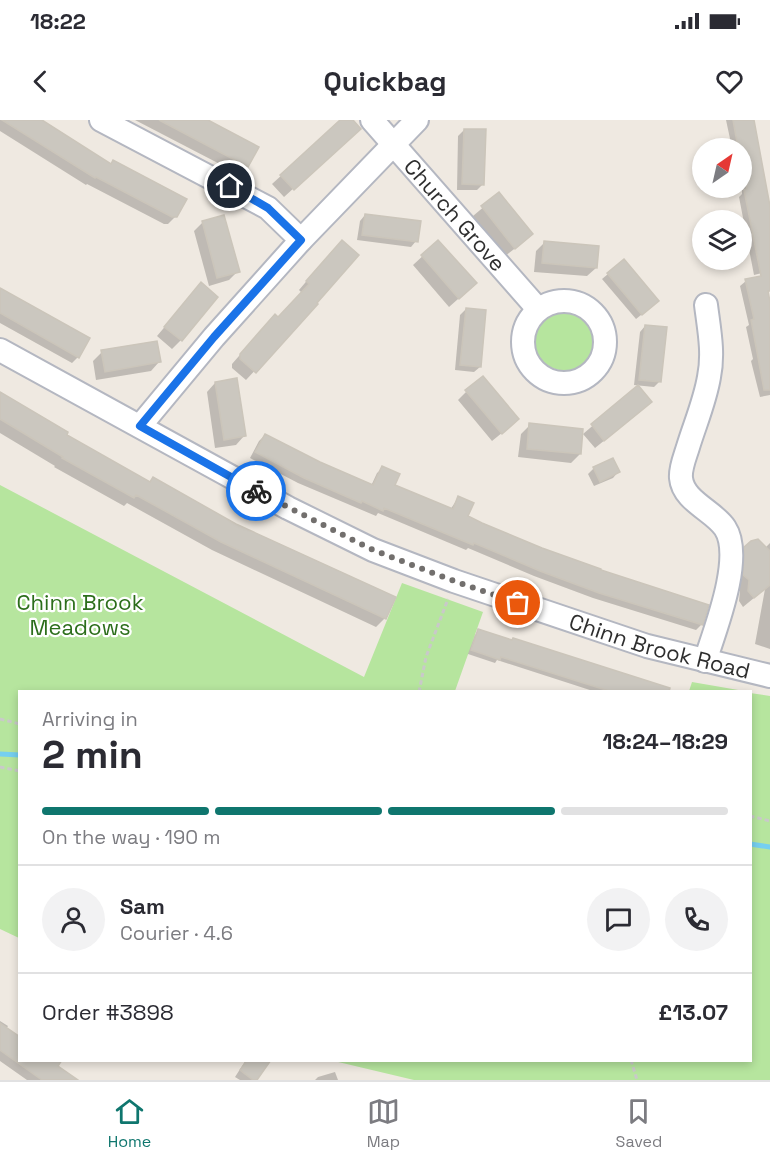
<!DOCTYPE html>
<html lang="en">
<head>
<meta charset="utf-8">
<style>
  :root { --surface:#fff; --page:#f2f2f3; --text:#2b2b33; --muted:#7c7c81; --line:#e1e1e2; --accent:#0f766e }
  body { margin:0; font-family:"Space Grotesk",sans-serif; background:var(--page); color:var(--text); height:100vh; display:flex; flex-direction:column; font-size:22px; white-space:nowrap }
  * { box-sizing:border-box; margin:0 }
  p { font-size:20px; color:var(--muted) }
  .icon { flex:none; width:33px; height:33px; fill:none; stroke:currentColor; stroke-width:2; stroke-linecap:round; stroke-linejoin:round }
  .map { position:relative; flex:1; overflow:hidden }
  .drawer { position:absolute; left:18px; top:570px; width:734px; height:372px; display:flex; flex-direction:column; background:var(--surface); border-radius:0px; box-shadow:0 3px 9px #0003 }
  .drawer>* { flex:none }
  .needle { width:39px; rotate:34deg }
  .tools { position:absolute; left:692px; top:18px; display:grid; gap:12px }
  .tools a { display:grid; place-items:center; width:60px; height:60px; border-radius:50%; background:var(--surface); box-shadow:0 3px 9px #0003; font-size:30px }
  .pin { position:absolute; display:grid; place-items:center; width:51px; height:51px; color:#fff; margin:-26px; border:3px solid #fff; border-radius:50%; box-shadow:0 2px 6px #0007 }
  .courier { position:absolute; display:grid; place-items:center; width:60px; height:60px; margin:-30px; border:4px solid #1a73e8; border-radius:50%; background:#fff; color:#222; box-shadow:0 2px 8px #0007 }
  .headline em { font-style:normal; font-weight:600 }
  .headline div { display:flex; flex-direction:column-reverse }
  .headline { display:flex; align-items:center; justify-content:space-between; height:102px; padding:0 24px }
  h1 { font-size:39px; font-weight:600; line-height:45px }
  .bar { display:grid; grid-template-columns:repeat(4,1fr); gap:9px 6px; align-content:center; height:72px; padding:0 24px }
  .bar i { height:8px; border-radius:4px; background:var(--line) }
  .bar .on { background:var(--accent) }
  .bar p { grid-column:span 4 }
  .line { display:flex; align-items:center; gap:15px; padding:0 24px; border-top:2px solid var(--line) }
  .line div { flex:1 }
  .round { display:grid; place-items:center; flex:none; width:63px; height:63px; border-radius:32px; background:var(--page) }
  .status { display:flex; justify-content:space-between; align-items:center; height:42px; padding:0 30px; background:var(--surface); direction:ltr }
  .status svg { height:16px; fill:currentColor }
  header { display:flex; justify-content:space-between; align-items:center; height:78px; padding:0 24px; background:var(--surface); font-size:27px; font-weight:600 }
  .tab-bar { display:flex; justify-content:space-around; align-items:center; height:84px; border-top:2px solid var(--line); background:var(--surface); font-size:16px; color:var(--muted) }
  .tab-bar a { display:grid; justify-items:center; gap:3px }
  .tab-bar .on { color:var(--accent) }
  .map>svg:first-child { display:block }
  .green { fill:#b6e59e }
  .shadow { fill:#0003 }
  .lines { fill:none; stroke-linecap:round; stroke-linejoin:round }
  .stream { stroke:#75cff0; stroke-width:5 }
  .building { fill:#cbc7bf; stroke:#cbc5ba; stroke-width:1.5 }
  .minor-casing { stroke:#b4b7c1; stroke-width:26 }
  .path { stroke:#c9c9c9; stroke-width:3; stroke-dasharray:4.5 3; stroke-linecap:butt }
  .minor { stroke:#fff; stroke-width:22 }
  .done { stroke:#726f6d; stroke-width:6; stroke-dasharray:0 10.8 }
  .route { stroke:#1a73e8; stroke-width:8 }
  .labels { text-anchor:middle; stroke-width:4.5; stroke-linejoin:round; paint-order:stroke }
  .street-label { font-size:22px; fill:#2e2e2e; stroke:#fff }
  .park-label { font-size:22px; fill:#2c6e1b; stroke:#fff }
</style>
</head>
<body>
<div class="status"><b>18:22</b><svg viewBox="0 0 49 12"><path d="M0 12V9h3v3zM5 12V6h3v6zM10 12V3h3v9zM15 12V0h3v12zM26 1h20v11H26zM47 4h2v5h-2z"/></svg></div>
<header><svg class="icon" aria-label="back" viewBox="0 0 24 24"><path d="M15 5l-7 7 7 7"/></svg>Quickbag<svg class="icon" aria-label="heart" viewBox="0 0 24 24"><path d="M12 20l-8-8c-3-5 5-10 8-4 3-6 11-1 8 4z"/></svg></header>
<div class="map">
<svg width="770" height="960" viewBox="0 0 770 960">
  <rect width="100%" height="100%" fill="#efe9e1"/>
  <path class="green" d="M534 219a32 32 0 1 1 64 0a32 32 0 1 1-64 0Z
    M0,365L364,557L402,463L483,492L455,571L20,572L19,818L0,809Z
    M692,562L744,571H689Z
    M750,573L770,576V960H414L334,941L750,940Z"/>
  <path class="shadow" d="M0,0H41L176,96L168,104H164L87,64L86,65L0,11Z
    M135,0H205L247,46L239,54Z
    M342,0H351L350,17L284,77L272,64Z
    M726,0H751L770,97V151L754,155L739,77L742,74L741,28H732Z
    M464,10L483,64L477,70H457L458,16Z
    M499,74L522,123L505,136L473,96Z
    M365,95L416,121L411,127L357,120L360,101Z
    M203,102L238,151L229,160L209,166L194,111Z
    M438,122L466,172L449,187L413,145Z
    M545,122L596,148L587,156L534,152L536,131Z
    M333,130L315,183L316,185L246,260L232,248V244L267,204L278,199L302,173L299,170Z
    M608,154L651,187L636,199L602,159Z
    M746,161L770,190V275L760,277L751,241L753,239L746,207L749,205L740,166Z
    M201,164L181,220L172,229L157,216Z
    M0,170L78,237L72,243L0,203Z
    M466,189L480,247L474,252L455,250L460,195Z
    M645,206L659,262L654,267L634,265L640,212Z
    M102,232L159,242L151,251L96,260L93,241Z
    M215,263L244,316L236,325L215,328L207,272Z
    M638,267L641,291L595,328L583,314Z
    M466,272L508,308L492,321L458,280Z
    M0,274L65,316L385,498L376,507L212,430L127,383L124,386L54,347L55,346L0,313Z
    M530,305L580,334L571,343L518,337L521,314Z
    M265,315L319,343L371,366L377,353L383,348L393,366L450,390L458,378L467,397L702,504L696,510L593,478L534,456L468,428L466,430L378,393L376,396L298,363L250,338L259,321Z
    M594,348L618,352L613,358L594,366L588,354Z
    M770,423V529L755,524L765,469L743,487L739,481L740,471L734,466V439L745,428H765Z
    M479,511L511,521L513,520L676,572H596L497,540L495,543L468,534L475,515Z
    M0,901L8,906L6,909L20,940L77,960H27L0,941Z
    M246,940H269L255,960H240L235,957Z
    M335,952L338,960H315L318,957Z"/>
  <g class="lines">
    <path class="stream" d="M0,634L20,635
      M750,724L770,727"/>
  </g>
  <path class="building" d="M2,0H42L111,44L113,40L187,79L177,97H172L96,57L95,58Z
    M159,0H208L259,27L248,47Z
    M340,0H353L361,9L294,70L280,55Z
    M733,0H754L770,86V171H768L770,182V270H764L751,200L754,199L745,159L761,156L744,70L747,69L741,42V28H738Z
    M464,9H486L484,65L462,64Z
    M499,72L533,114L515,129L481,86Z
    M365,94L421,101L418,122L362,115Z
    M224,95L240,152L217,158L202,101Z
    M342,120L359,135L317,183L318,184L256,253L240,239V234L275,194L278,197L309,164L306,161Z
    M438,120L477,163L459,179L421,135Z
    M544,121L599,126L597,148L542,143Z
    M624,139L659,181L642,195L607,153Z
    M201,162L218,177L182,221L164,207Z
    M0,168L90,218L79,238L0,193Z
    M466,188L486,190L481,247L460,245Z
    M645,205L667,207L661,262L639,260Z
    M157,221L161,242L105,252L101,230Z
    M483,256L519,299L502,314L465,270Z
    M237,258L246,316L224,320L215,262Z
    M638,265L652,282L604,321L591,304Z
    M0,272L68,312L67,315L150,362L153,357L236,404L396,477L386,499L221,422L136,375L134,378L62,338L63,337L0,299Z
    M529,303L583,309L581,334L527,329Z
    M265,314L320,342L373,365L382,346L400,354L395,365L453,389L458,376L474,383L468,396L482,403L542,428L601,449V450L709,485L703,505L599,473L540,451L474,423L473,425L384,388L383,391L362,381L361,383L304,358L255,332Z
    M613,338L620,352L600,362L593,347Z
    M758,419L770,431V465L754,478L748,471L749,460L743,455L744,427L751,421Z
    M478,509L512,520L513,518L626,554L670,568L669,572H612L501,537L500,540L486,535L471,530Z
    M0,903L20,917V940H62L58,946L78,960H42L0,930Z
    M247,940H271L257,960H253L240,950Z"/>
  <g class="lines">
    <defs>
      <g id="minor">
        <path d="M101,0L268,88L301,120"/>
        <path id="s1" d="M372,0L538,189"/>
        <circle cx="564" cy="222" r="41"/>
        <path id="s2" d="M0,230L288,388L373,430L454,461L647,526L770,556"/>
        <path d="M140,306L214,217L301,120L417,0"/>
        <path d="M705,541C715,510 744,437 725,408C714,391 683,381 681,358C680,348 685,337 688,327C695,304 705,281 709,257C714,233 709,209 706,185"/>
      </g>
    </defs>
    <use href="#minor" class="minor-casing"/>
    <path class="path" d="M419,572L426,537L448,479
      M0,599L20,604
      M0,647L20,651
      M750,696L770,701
      M631,940L637,960"/>
    <use href="#minor" class="minor"/>
  </g>
  <g class="lines">
    <path class="done" d="M256,371L373,430L454,461L518,483"/>
    <path class="route" d="M230,66L268,88L301,120L214,217L140,306L256,371"/>
  </g>
  <g class="labels">
    <g class="street-label">
      <text dy="8" stroke="none"><textPath href="#s1" startOffset="126">Church Grove</textPath></text>
      <text dy="8" stroke="none"><textPath href="#s2" startOffset="726">Chinn Brook Road</textPath></text>
    </g>
    <g class="park-label">
      <text x="80" y="490">Chinn Brook<tspan x="80" dy="25">Meadows</tspan></text>
    </g>
  </g>
</svg>
<div class="tools">
<a><svg class="needle" viewBox="-14 -14 28 28"><path d="M0-13l5 13h-10z" fill="#e53935"/><path d="M0 13l5-13h-10z" fill="#7c7c81"/></svg></a>
<a><svg class="icon" aria-label="layers" viewBox="0 0 24 24"><path d="M12 4l9 5-9 5-9-5zM3 14l9 5 9-5"/></svg></a>
</div>
<div class="pin" style="left:518px;top:483px;background:#ea580c"><svg class="icon" aria-label="bag" viewBox="0 0 24 24"><path d="M5 8h14l-1 12H6zM9 8a3 3 0 0 1 6 0"/></svg></div>
<div class="pin" style="left:230px;top:66px;background:#1f2937"><svg class="icon" aria-label="home" viewBox="0 0 24 24"><path d="M3 11l9-7 9 7M6 9v11h12V9"/></svg></div>
<div class="courier" style="left:256px;top:371px"><svg class="icon" aria-label="bike" viewBox="0 0 24 24"><circle cx="6" cy="16" r="4"/><circle cx="18" cy="16" r="4"/><path d="M6 16l4-8h5l3 8M10 8l3 8H6M13 5h3"/></svg></div>
<section class="drawer">
<div class="headline"><div><h1>2 min</h1><p>Arriving in</p></div><em>18:24–18:29</em></div>
<div class="bar"><i class="on"></i><i class="on"></i><i class="on"></i><i></i><p>On the way · 190 m</p></div>
<div class="line" style="height:108px"><a class="round"><svg class="icon" aria-label="person" viewBox="0 0 24 24"><circle cx="12" cy="8" r="4"/><path d="M4 21q1-7 8-7t8 7"/></svg></a><div><b>Sam</b><p>Courier · 4.6</p></div><a class="round"><svg class="icon" aria-label="chat" viewBox="0 0 24 24"><path d="M4 5h16v11H9l-5 4z"/></svg></a><a class="round"><svg class="icon" aria-label="phone" viewBox="0 0 24 24"><path d="M5 4h4l2 5-3 2q2 4 5 5l2-3 5 2v4C11 20 4 13 5 4z"/></svg></a></div>
<div class="line" style="height:78px"><div>Order #3898</div><b>£13.07</b></div>
</section>
</div>
<nav class="tab-bar">
<a class="on"><svg class="icon" aria-label="home" viewBox="0 0 24 24"><path d="M3 11l9-7 9 7M6 9v11h12V9"/></svg>Home</a>
<a><svg class="icon" aria-label="map" viewBox="0 0 24 24"><path d="M3 6l6-2 6 2 6-2v14l-6 2-6-2-6 2zM9 4v14M15 6v14"/></svg>Map</a>
<a><svg class="icon" aria-label="saved" viewBox="0 0 24 24"><path d="M7 4h10v16l-5-4-5 4z"/></svg>Saved</a>
</nav>
</body>
</html>
